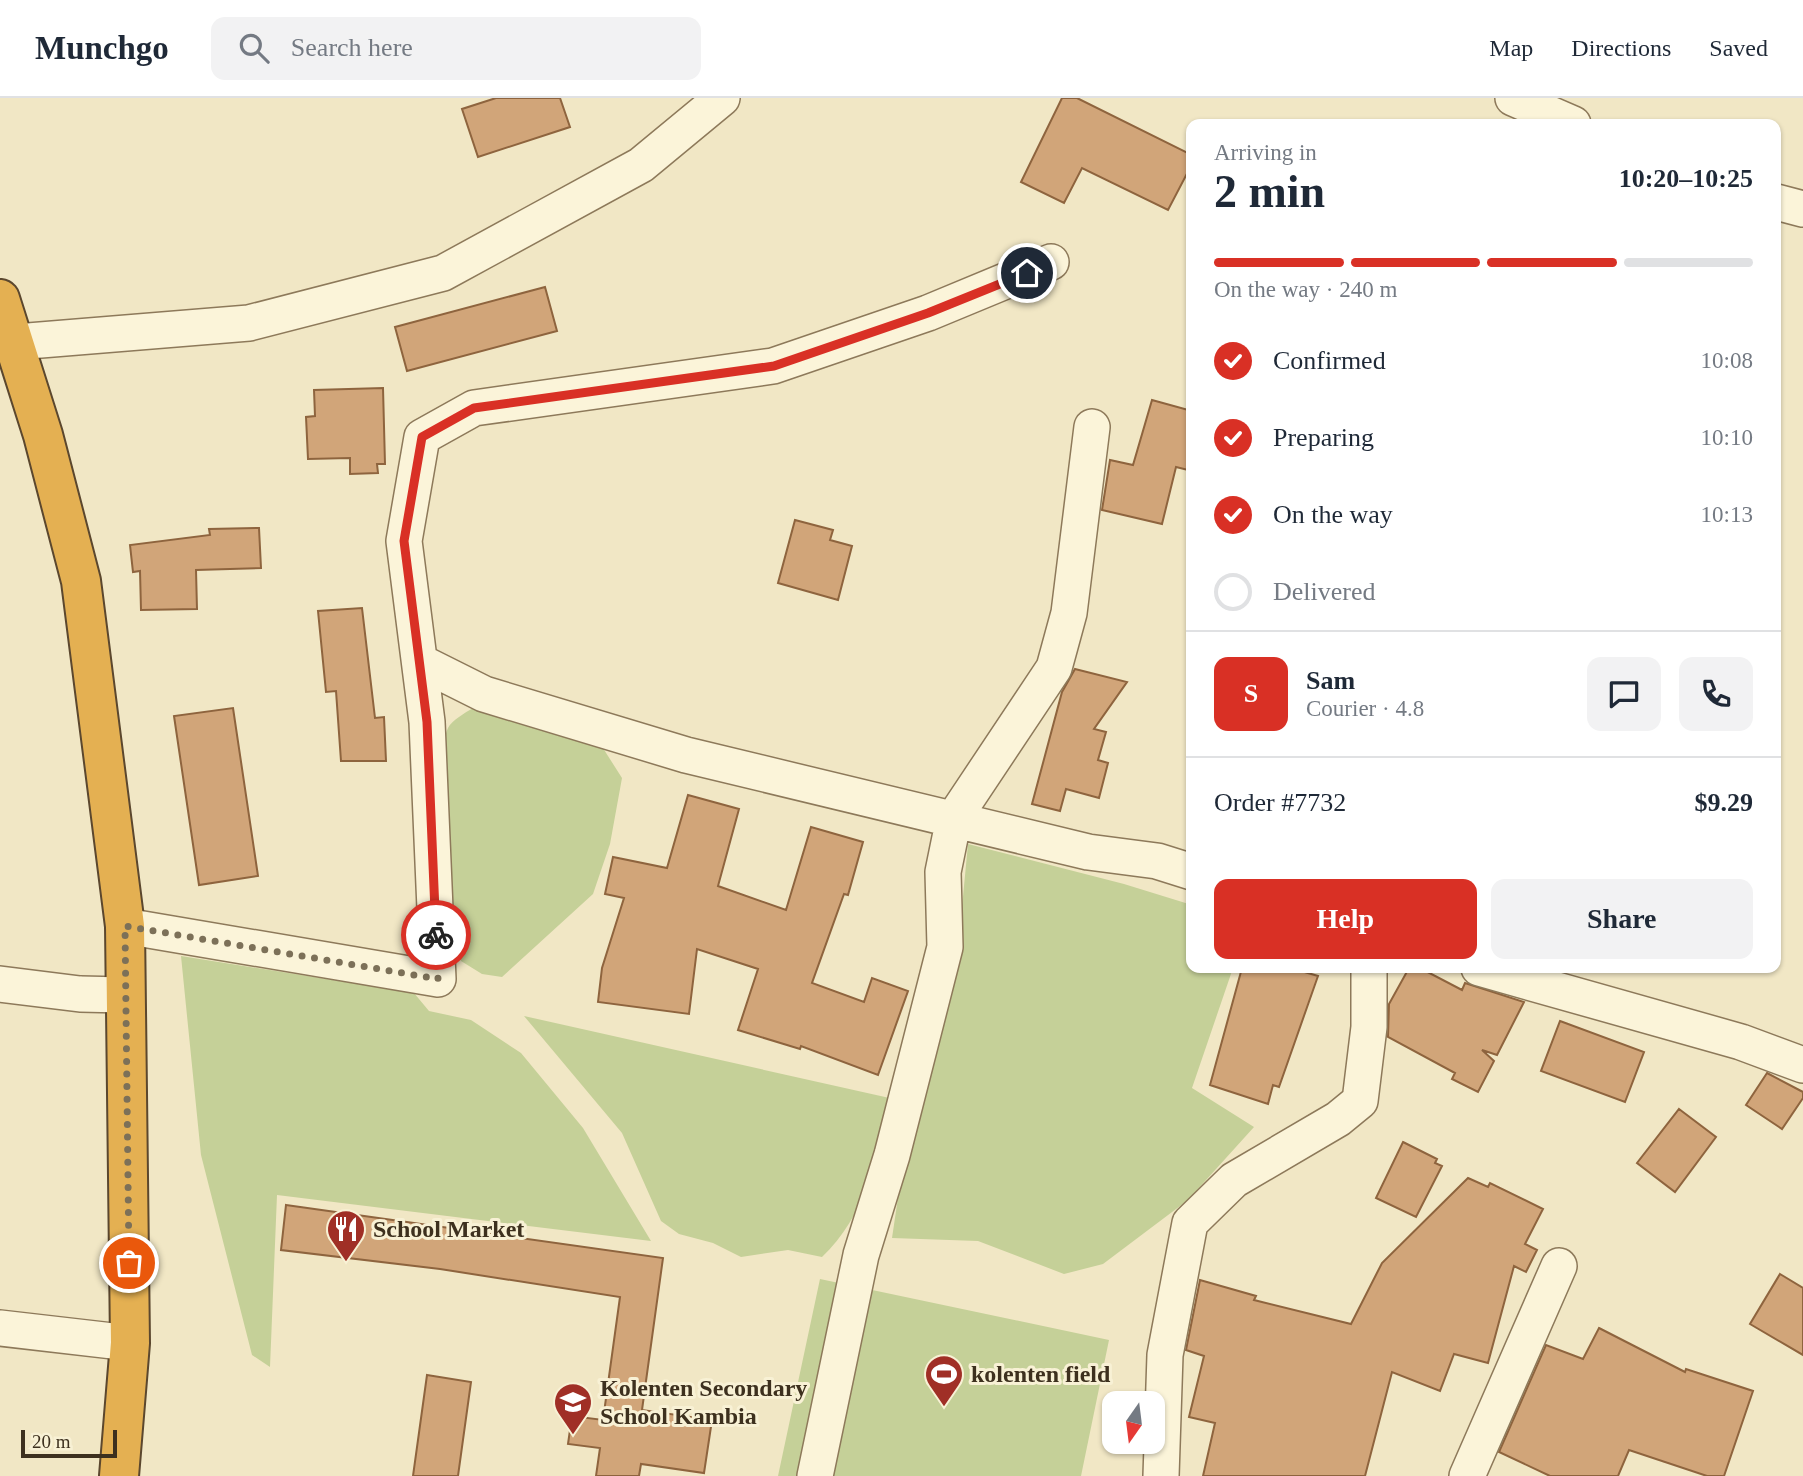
<!DOCTYPE html>
<html lang="en">
<head>
<meta charset="utf-8">
<style>
  :root { --surface:#fff; --page:#f2f2f3; --text:#1f2937; --muted:#747a83; --line:#e0e1e3; --accent:#d93025 }
  body { margin:0; font-family:"Times New Roman",serif; background:var(--page); color:var(--text); height:100vh; display:flex; flex-direction:column; font-size:26px; white-space:nowrap }
  * { box-sizing:border-box; margin:0 }
  p { font-size:23px; color:var(--muted) }
  .icon { flex:none; width:38px; height:38px; fill:none; stroke:currentColor; stroke-width:2; stroke-linecap:round; stroke-linejoin:round }
  .map { position:relative; flex:1; overflow:hidden }
  .panel { position:absolute; left:1186px; top:21px; width:595px; height:854px; display:flex; flex-direction:column; background:var(--surface); border-radius:14px; box-shadow:0 2px 5px #0004 }
  .panel>* { flex:none }
  .needle { width:46px; rotate:194deg }
  .buttons { position:absolute; left:1102px; top:1293px; display:grid; gap:14px }
  .buttons a { display:grid; place-items:center; width:63px; height:63px; border-radius:14px; background:var(--surface); box-shadow:0 2px 5px #0004; font-size:35px }
  .scale { position:absolute; left:21px; bottom:18px; width:96px; box-sizing:border-box; padding-left:7px; border:4px solid #3d301e; border-top:0; font-size:19px; line-height:24px; white-space:nowrap; color:#3d301e; -webkit-text-stroke:5px #f8f1d5; paint-order:stroke }
  .pin { position:absolute; display:grid; place-items:center; width:60px; height:60px; color:#fff; margin:-30px; border:4px solid #fff; border-radius:50%; box-shadow:0 2px 7px #0007 }
  .courier { position:absolute; display:grid; place-items:center; width:70px; height:70px; margin:-35px; border:5px solid #d93025; border-radius:50%; background:#fff; color:#222; box-shadow:0 2px 9px #0007 }
  .head em { font-style:normal; font-weight:600 }
  .head div { display:flex; flex-direction:column-reverse }
  .head { display:flex; align-items:center; justify-content:space-between; height:119px; padding:0 28px }
  h1 { font-size:46px; font-weight:600; line-height:52px }
  .bar { display:grid; grid-template-columns:repeat(4,1fr); gap:10px 7px; align-content:center; height:84px; padding:0 28px }
  .bar i { height:9px; border-radius:5px; background:var(--line) }
  .bar .on { background:var(--accent) }
  .bar p { grid-column:span 4 }
  .line { display:flex; align-items:center; gap:18px; padding:0 28px; border-top:2px solid var(--line) }
  .line div { flex:1 }
  .round { display:grid; place-items:center; flex:none; width:74px; height:74px; border-radius:14px; background:var(--page) }
  ol { padding:0 28px; list-style:none }
  li { display:flex; align-items:center; gap:21px; height:77px }
  li p { margin-inline-start:auto }
  li .icon { padding:7px; border-radius:50%; background:var(--accent); color:#fff; stroke-width:4 }
  li:last-child { color:var(--muted) }
  li i { width:38px; height:38px; border:4px solid var(--line); border-radius:50% }
  .action { display:flex; gap:14px; margin-top:auto; padding:14px 28px }
  .action a { flex:1; height:80px; border-radius:14px; background:var(--accent); color:#fff; font-size:28px; font-weight:600; line-height:80px; text-align:center }
  .action a+a { background:var(--page); color:var(--text) }
  header { display:flex; align-items:center; gap:42px; box-sizing:border-box; height:98px; padding:0 35px; background:var(--surface); border-bottom:2px solid var(--line) }
  header strong { font-size:33px }
  nav { display:flex; gap:38px; margin-inline-start:auto; font-size:24px }
  .search { width:490px; height:63px; background:var(--page); display:flex; align-items:center; gap:18px; box-sizing:border-box; padding:0 24px; border-radius:14px; color:var(--muted); font-size:26px }
  .map>svg:first-child { display:block }
  .green { fill:#c5d098 }
  .building { fill:#d1a579; stroke:#8e643e; stroke-width:2 }
  .lines { fill:none; stroke-linecap:round; stroke-linejoin:round }
  .minor-casing { stroke:#8d795a; stroke-width:38 }
  .highway-casing { stroke:#5b472e; stroke-width:42 }
  .minor { stroke:#fbf4d9; stroke-width:35 }
  .highway { stroke:#e4b052; stroke-width:38 }
  .done { stroke:#7c7058; stroke-width:7; stroke-dasharray:0 12.6 }
  .route { stroke:#d93025; stroke-width:9 }
  .labels { text-anchor:middle; stroke-width:6; stroke-linejoin:round; paint-order:stroke }
  .poi-label { font-size:24px; font-weight:bold; fill:#3d301e; stroke:#f8f1d5; text-anchor:start }
</style>
</head>
<body>
<header>
<strong>Munchgo</strong>
<div class="search"><svg class="icon" aria-label="search" viewBox="0 0 24 24"><circle cx="10" cy="10" r="6"/><path d="M15 15l6 6"/></svg>Search here</div>
<nav><a>Map</a><a>Directions</a><a>Saved</a></nav>
</header>
<div class="map">
<svg width="1803" height="1378" viewBox="0 0 1803 1378">
  <rect width="100%" height="100%" fill="#f1e7c5"/>
  <path class="green" d="M473,610L593,643L601,647L622,680L610,746L593,796L502,879L482,876L461,863C456,817 431,665 448,630C452,622 465,615 473,610Z
    M968,746L1124,786L1192,807V870H1233L1192,990L1254,1029L1188,1102L1103,1166L1064,1176L978,1143L892,1140L899,1093L958,851Z
    M181,858L414,895L429,913L471,922L521,955L583,1030L651,1143L277,1097L270,1269L252,1257L201,1057Z
    M524,918L894,1001C879,1057 865,1119 822,1159L788,1152L741,1159L713,1145L679,1136L661,1123L622,1035Z
    M820,1181L1109,1242L1081,1378H778Z"/>
  <path class="building" d="M496,0H560L570,29L478,59L462,11Z
    M1062,0H1077L1192,57V66L1168,112L1082,70L1064,105L1021,84Z
    M545,189L557,233L407,273L395,229Z
    M383,290L385,366H377L378,375L350,376V360L308,361L306,319L315,318L314,292Z
    M1152,302L1192,313V373L1176,369L1162,426L1102,412L1110,362L1133,367Z
    M795,422L833,432L830,442L852,448L838,502L778,485Z
    M259,430L261,470L196,472L197,511L141,512L140,473L133,474L130,447L210,437L209,431Z
    M362,510L375,620L384,619L386,663H341L336,593L326,594L318,513Z
    M1075,571L1127,584L1094,631L1106,634L1098,662L1108,665L1099,700L1066,691L1060,713L1032,706L1062,594Z
    M233,610L258,778L199,787L174,618Z
    M688,697L739,711L718,788L786,812L811,729L863,744L848,797L844,796L812,885L864,904L872,880L908,893L878,977L801,948L800,951L738,932L758,871L697,851L689,916L598,904L602,870L624,800L605,796L613,759L667,770Z
    M1242,870H1291L1318,878L1279,989L1273,987L1268,1006L1210,987Z
    M1409,870H1420L1462,892L1465,885L1524,904L1497,957L1482,952L1494,963L1478,994L1452,981L1455,975L1388,939L1389,906Z
    M1560,923L1644,954L1625,1004L1541,973Z
    M1767,975L1803,994V1000L1782,1031L1746,1007Z
    M1679,1011L1716,1039L1675,1094L1637,1065Z
    M1403,1044L1437,1061L1435,1065L1442,1068L1416,1119L1376,1100Z
    M1468,1080L1488,1089L1490,1085L1543,1111L1525,1146L1537,1152L1526,1174L1514,1168L1488,1265L1454,1256L1440,1293L1392,1274L1365,1378H1203L1215,1325L1189,1319L1204,1258L1186,1252L1200,1182L1256,1198L1254,1202L1351,1226L1382,1165Z
    M286,1107L663,1160L642,1312L712,1322L704,1375L641,1366L639,1378H596L600,1350L568,1346L572,1318L603,1322L620,1199L440,1171L281,1152Z
    M1780,1176L1803,1190V1257L1750,1226Z
    M1599,1230L1685,1274L1686,1271L1753,1293L1724,1378H1707L1629,1352L1618,1378H1550L1499,1354L1546,1247L1583,1261Z
    M427,1277L471,1284L458,1378H413Z"/>
  <g class="lines">
    <defs>
      <path id="minor" d="M1513,0L1573,26
        M1776,104L1803,111
        M16,244L249,225L443,175L641,67L722,0
        M422,565L484,596L686,657L1088,754L1157,763L1192,774
        M125,828L438,881L427,624L404,443L422,339L474,310L773,268L928,215L1051,164
        M1479,870L1741,944L1803,967
        M0,886L80,896L124,897
        M0,1230L130,1245
        M815,1378L861,1157L892,1057L945,849L943,774L954,720L1054,570L1069,515L1092,329
        M1161,1378L1165,1257L1190,1125L1234,1082L1338,1021L1360,1003L1369,929V870
        M1467,1378L1559,1168"/>
      <path id="highway" d="M0,201L43,337L81,483L125,828L130,1245L119,1378"/>
    </defs>
    <use href="#minor" class="minor-casing"/>
    <use href="#highway" class="highway-casing"/>
    <use href="#minor" class="minor"/>
    <use href="#highway" class="highway"/>
  </g>
  <g class="lines">
    <path class="done" d="M129,1165L125,828L438,881L436,837"/>
    <path class="route" d="M436,837L427,624L404,443L422,339L474,310L774,268L928,215L1027,175"/>
  </g>
  <defs>
    <symbol id="restaurant-pin" viewBox="-11 -11 22 30"><path d="M0 17L-7.5 6A9.5 9.5 0 1 1 7.5 6Z" fill="#a02f26" stroke="#f8f1d5"/><path d="M-5-6h1v4h1v-4h1v4h1v-4h1v5L-1.5 .5V6h-2V.5L-5-1ZM5-6V6H3V1.5H1.5Q1.5-4 5-6Z" fill="#fff"/></symbol>
    <symbol id="stadium-pin" viewBox="-11 -11 22 30"><path d="M0 17L-7.5 6A9.5 9.5 0 1 1 7.5 6Z" fill="#a02f26" stroke="#f8f1d5"/><path d="M0-5a6.5 5 0 1 0 0 10a6.5 5 0 1 0 0-10ZM-3.5-1.8h7v3.6h-7Z" fill="#fff"/></symbol>
    <symbol id="school-pin" viewBox="-11 -11 22 30"><path d="M0 17L-7.5 6A9.5 9.5 0 1 1 7.5 6Z" fill="#a02f26" stroke="#f8f1d5"/><path d="M0-5L7-2L0 1L-7-2ZM-4 1L0 2.5L4 1V4Q0 6-4 4Z" fill="#fff"/></symbol>
  </defs>
  <g fill-rule="evenodd">
    <use href="#restaurant-pin" x="324" y="1109" width="44" height="60"/>
    <use href="#stadium-pin" x="922" y="1254" width="44" height="60"/>
    <use href="#school-pin" x="551" y="1282" width="44" height="60"/>
  </g>
  <g class="labels">
    <g class="poi-label">
      <text x="373" y="1139">School Market</text>
      <text x="971" y="1284">kolenten field</text>
      <text x="600" y="1298">Kolenten Secondary<tspan x="600" dy="28">School Kambia</tspan></text>
    </g>
  </g>
</svg>
<div class="buttons">
<a><svg class="needle" viewBox="-14 -14 28 28"><path d="M0-13l5 13h-10z" fill="#e53935"/><path d="M0 13l5-13h-10z" fill="#747a83"/></svg></a>
</div>
<div class="scale">20 m</div>
<div class="pin" style="left:129px;top:1165px;background:#ea580c"><svg class="icon" aria-label="bag" viewBox="0 0 24 24"><path d="M5 8h14l-1 12H6zM9 8a3 3 0 0 1 6 0"/></svg></div>
<div class="pin" style="left:1027px;top:175px;background:#1f2937"><svg class="icon" aria-label="home" viewBox="0 0 24 24"><path d="M3 11l9-7 9 7M6 9v11h12V9"/></svg></div>
<div class="courier" style="left:436px;top:837px"><svg class="icon" aria-label="bike" viewBox="0 0 24 24"><circle cx="6" cy="16" r="4"/><circle cx="18" cy="16" r="4"/><path d="M6 16l4-8h5l3 8M10 8l3 8H6M13 5h3"/></svg></div>
<section class="panel">
<div class="head"><div><h1>2 min</h1><p>Arriving in</p></div><em>10:20–10:25</em></div>
<div class="bar"><i class="on"></i><i class="on"></i><i class="on"></i><i></i><p>On the way · 240 m</p></div>
<ol>
<li><svg class="icon" aria-label="check" viewBox="0 0 24 24"><path d="M5 12l5 5 9-10"/></svg>Confirmed<p>10:08</p></li>
<li><svg class="icon" aria-label="check" viewBox="0 0 24 24"><path d="M5 12l5 5 9-10"/></svg>Preparing<p>10:10</p></li>
<li><svg class="icon" aria-label="check" viewBox="0 0 24 24"><path d="M5 12l5 5 9-10"/></svg>On the way<p>10:13</p></li>
<li><i></i>Delivered</li>
</ol>
<div class="line" style="height:126px"><b class="round" style="background:var(--accent);color:#fff">S</b><div><b>Sam</b><p>Courier · 4.8</p></div><a class="round"><svg class="icon" aria-label="chat" viewBox="0 0 24 24"><path d="M4 5h16v11H9l-5 4z"/></svg></a><a class="round"><svg class="icon" aria-label="phone" viewBox="0 0 24 24"><path d="M5 4h4l2 5-3 2q2 4 5 5l2-3 5 2v4C11 20 4 13 5 4z"/></svg></a></div>
<div class="line" style="height:91px"><div>Order #7732</div><b>$9.29</b></div>
<div class="action"><a>Help</a><a>Share</a></div>
</section>
</div>
</body>
</html>
